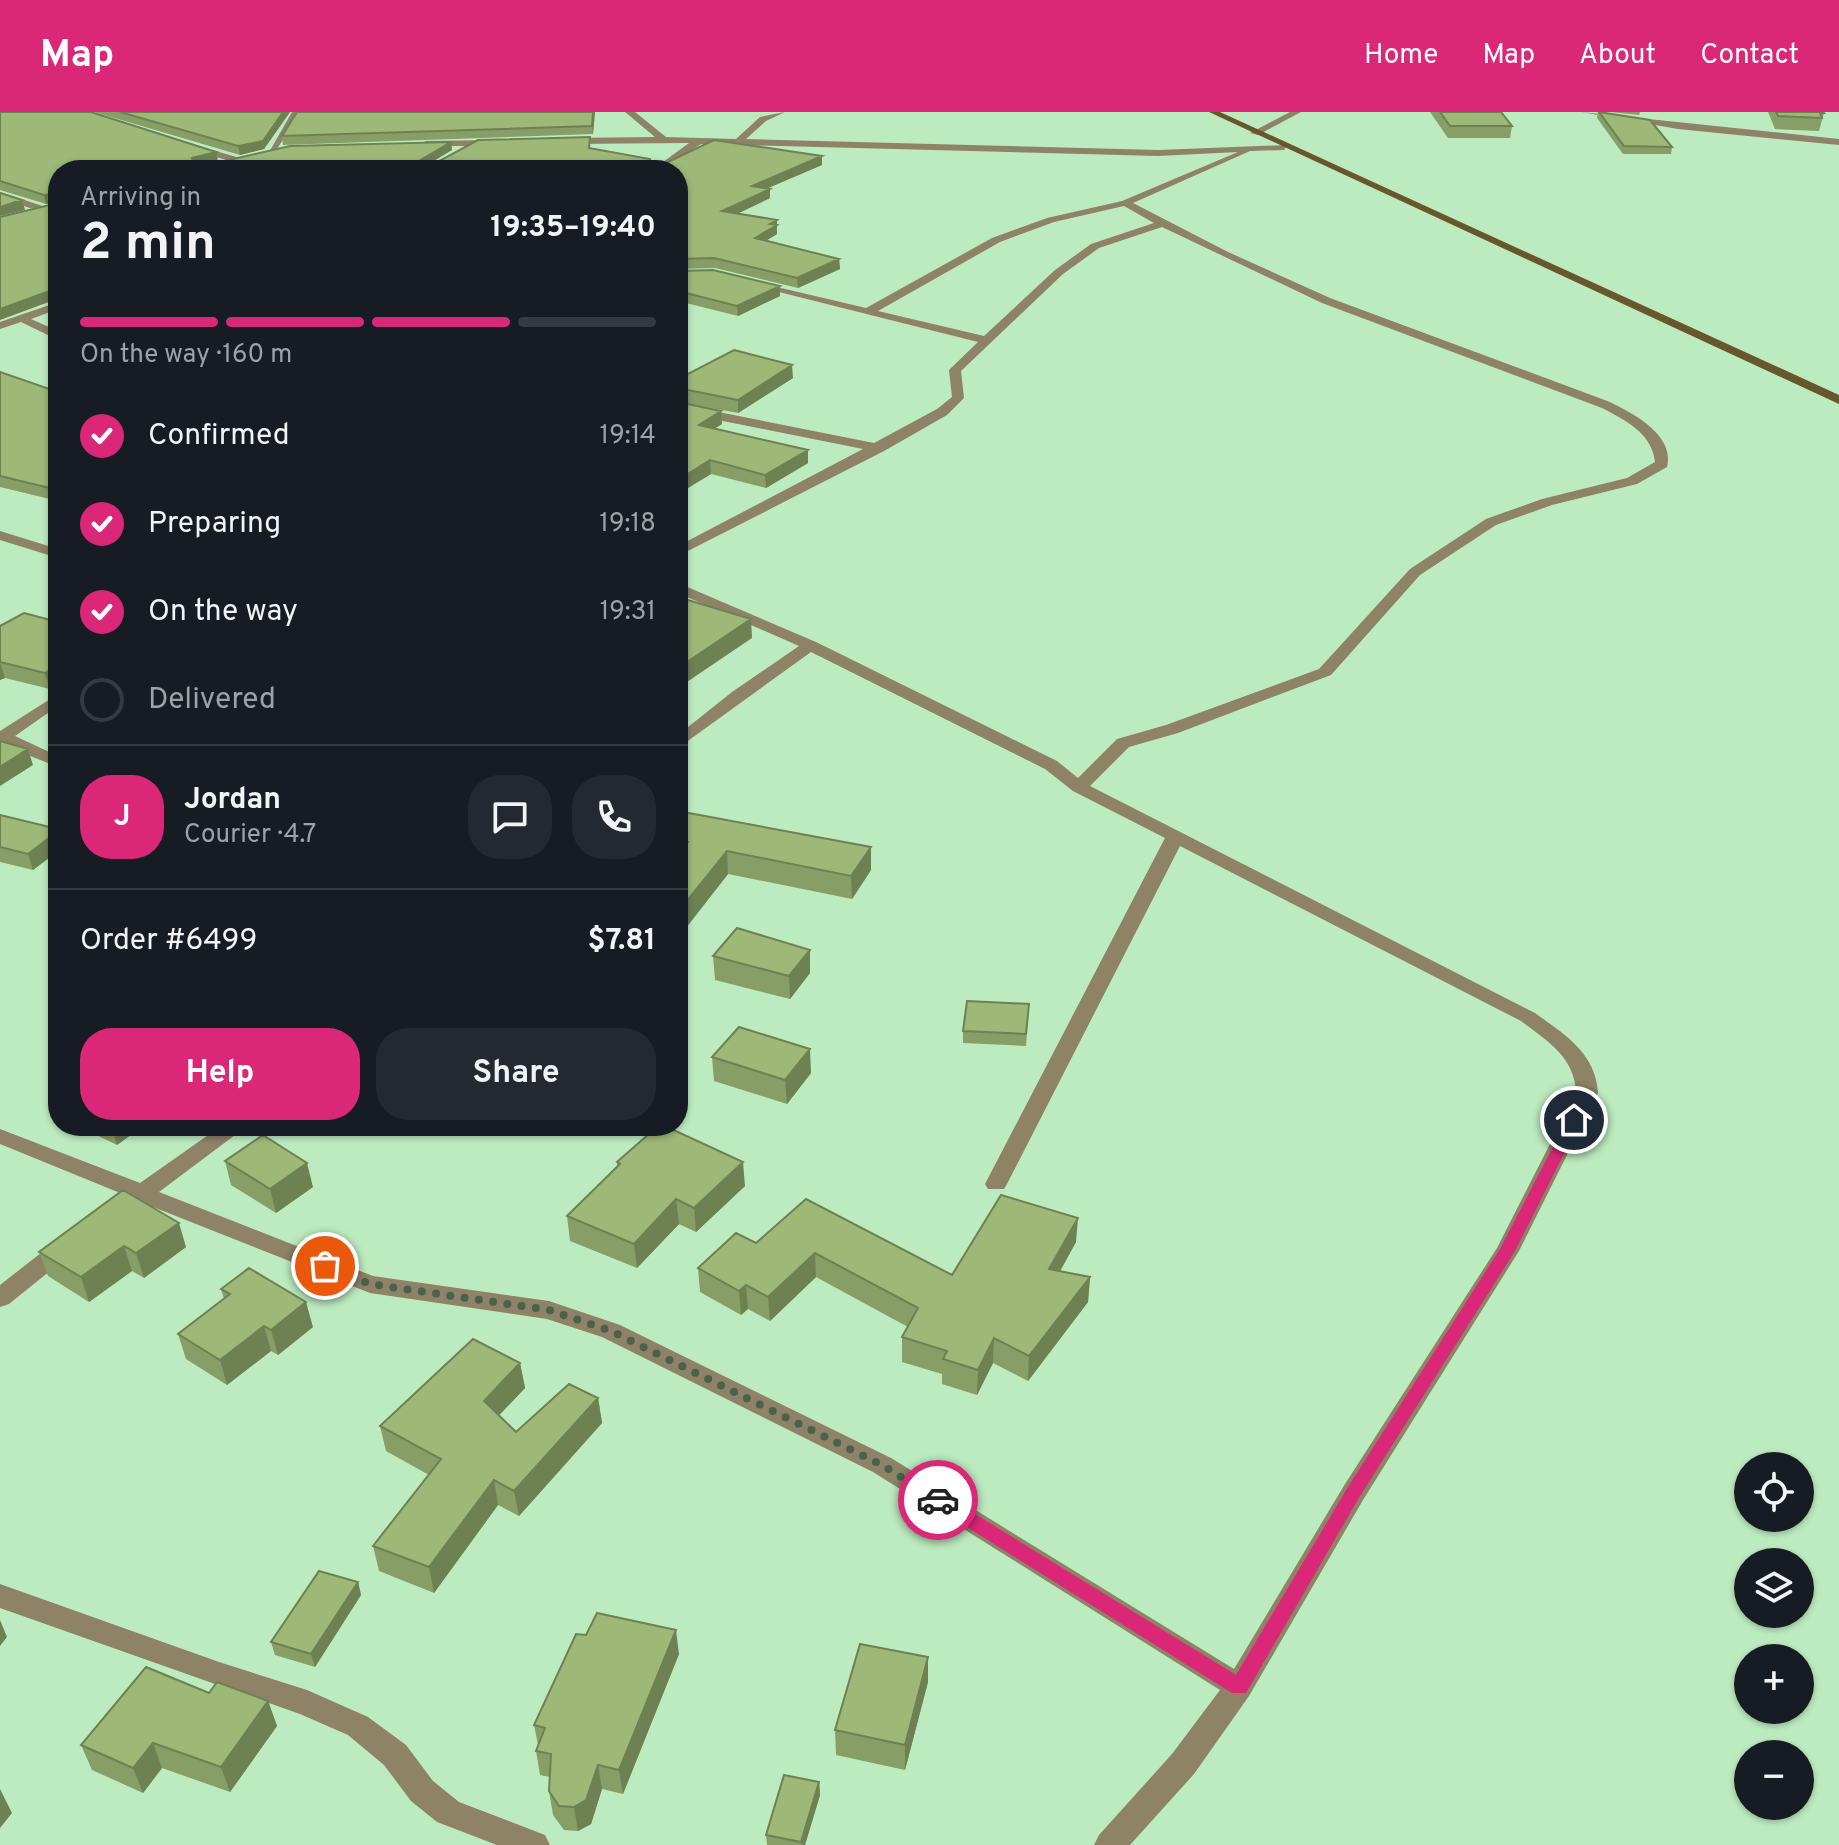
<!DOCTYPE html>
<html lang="en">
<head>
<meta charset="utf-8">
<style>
  :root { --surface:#171b24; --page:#242831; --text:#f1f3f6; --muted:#9ea1a6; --line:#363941; --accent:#db2777 }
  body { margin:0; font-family:Overpass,sans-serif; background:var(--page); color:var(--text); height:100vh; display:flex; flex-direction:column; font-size:30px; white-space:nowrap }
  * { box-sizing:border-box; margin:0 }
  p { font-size:26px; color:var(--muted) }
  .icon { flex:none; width:44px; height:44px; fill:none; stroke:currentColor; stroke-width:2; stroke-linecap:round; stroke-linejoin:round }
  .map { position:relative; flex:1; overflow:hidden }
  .side { position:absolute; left:48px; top:48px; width:640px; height:976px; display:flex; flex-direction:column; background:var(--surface); border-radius:32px; box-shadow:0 2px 6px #0004 }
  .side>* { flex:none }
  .tools { position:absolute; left:1734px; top:1340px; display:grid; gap:16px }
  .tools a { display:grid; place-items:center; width:80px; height:80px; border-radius:50%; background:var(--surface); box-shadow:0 2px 6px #0004; font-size:40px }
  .pin { position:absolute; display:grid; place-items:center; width:68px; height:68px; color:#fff; margin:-34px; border:4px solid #fff; border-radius:50%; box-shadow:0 2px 8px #0007 }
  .courier { position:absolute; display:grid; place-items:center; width:80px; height:80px; margin:-40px; border:6px solid #db2777; border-radius:50%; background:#fff; color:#222; box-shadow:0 2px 10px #0007 }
  .summary em { font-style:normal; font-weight:700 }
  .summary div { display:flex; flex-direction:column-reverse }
  .summary { display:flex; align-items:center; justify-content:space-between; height:136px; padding:0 32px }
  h1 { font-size:52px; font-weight:700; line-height:60px }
  .bar { display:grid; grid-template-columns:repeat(4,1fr); gap:12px 8px; align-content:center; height:96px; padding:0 32px }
  .bar i { height:10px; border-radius:6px; background:var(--line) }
  .bar .current { background:var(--accent) }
  .bar p { grid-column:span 4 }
  .line { display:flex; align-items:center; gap:20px; padding:0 32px; border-top:2px solid var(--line) }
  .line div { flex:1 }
  .round { display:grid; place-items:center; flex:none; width:84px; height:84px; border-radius:32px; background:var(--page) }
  ol { padding:0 32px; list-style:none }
  li { display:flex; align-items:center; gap:24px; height:88px }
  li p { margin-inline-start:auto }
  li .icon { padding:8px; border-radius:50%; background:var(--accent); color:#fff; stroke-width:4 }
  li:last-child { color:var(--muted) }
  li i { width:44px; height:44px; border:4px solid var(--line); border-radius:50% }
  .cta { display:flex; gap:16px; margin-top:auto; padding:16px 32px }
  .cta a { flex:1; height:92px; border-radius:32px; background:var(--accent); color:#fff; font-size:32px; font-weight:700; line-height:92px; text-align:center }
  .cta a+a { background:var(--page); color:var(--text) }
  header { display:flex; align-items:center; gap:48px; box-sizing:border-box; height:112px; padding:0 40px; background:var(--accent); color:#fff }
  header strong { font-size:38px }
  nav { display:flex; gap:44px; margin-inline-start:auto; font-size:28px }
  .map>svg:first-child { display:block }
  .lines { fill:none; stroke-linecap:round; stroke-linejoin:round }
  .street { fill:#8e8267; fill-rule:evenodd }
  .secondary { fill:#68572d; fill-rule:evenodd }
  .wall { fill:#879e66 }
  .shaded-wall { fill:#6e8153 }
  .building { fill:#9db877; stroke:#6e8153; stroke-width:2 }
  .route { fill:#db2777 }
  .done { stroke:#48634a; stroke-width:8; stroke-dasharray:0 14.4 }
</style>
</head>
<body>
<header>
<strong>Map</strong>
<nav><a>Home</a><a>Map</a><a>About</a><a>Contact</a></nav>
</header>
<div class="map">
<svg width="1839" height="1733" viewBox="0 0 1839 1733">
  <rect width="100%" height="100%" fill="#bdebc0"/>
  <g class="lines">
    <path class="street" d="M292,0H300L274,42H268Z
      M625,0H635L666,25L736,27L760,5L785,0L766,9L746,27L1158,38L1287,33L1284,38L1250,39L1133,91L1228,140L1330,186L1610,290C1634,302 1675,323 1667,355L1637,372L1552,393L1496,413L1420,463L1331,563L1178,621L1129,635L1090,674L1535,901C1564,922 1596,941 1598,981L1519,1139L1363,1388L1249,1584L1194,1662L1130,1733H1094L1099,1723L1172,1642L1220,1578L873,1360L602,1225L547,1207L370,1181L143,1091L127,1092L125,1083L0,1032V1017L140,1071L221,1014H247L159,1080L373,1164L549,1189L620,1213L891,1346L1234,1557L1345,1372L1497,1136L1576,981C1575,945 1547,929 1521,909L1180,734L1007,1072L1004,1077H988L985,1072L1165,726L1073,679L1045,657L811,540L678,636V623L732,580L799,534L678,481V471L816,530L1057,649L1078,666L1117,627L1166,613L1319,557L1410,457L1486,407L1542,387L1627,366L1655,350C1652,321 1625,308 1602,296L1322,191L1162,115L1099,136L1063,162L961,259L964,286L947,303L884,339L678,444V434L863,337L678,300V292L874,331L937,297L952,285L949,258L978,230L751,173V169L866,196L992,126L1047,106L1122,89L1238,40L1158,44L701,32L663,58H652L689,31L565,32L560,29L565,26L655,25ZM1124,94L1154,111L1091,132L1055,158L984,224L878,199L1000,130L1054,110Z
      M1290,0H1301L1258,23L1250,21Z
      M1581,0L1839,27V33L1678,17Z
      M425,29L497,28L502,31L497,34H422Z
      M191,32L240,46L242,48L237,51L188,37Z
      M0,80L49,96L50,98L45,101L0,86Z
      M58,190V197L31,207L58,219V228L21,210L0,217V210Z
      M0,419L58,437V446L0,428Z
      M58,582V594L15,624L58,644V655L5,634L0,628V619Z
      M63,1128L71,1130L75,1136L71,1142L9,1192L0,1195V1173L55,1130Z
      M0,1472L219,1550L307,1578L368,1605L406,1633L433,1669L459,1690L545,1723L550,1733H497L437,1710L411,1689L384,1653L348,1623L300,1602L0,1496Z"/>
    <path class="secondary" d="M1209,0H1220L1839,283V292Z"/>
  </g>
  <path class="wall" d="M0,0L218,49L205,52L451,30L452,38L430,51L434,52L591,36L651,52L822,53L767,76L770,86L737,102L777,108V122L767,128L839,147L840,157L798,176L715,156L678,157V58L58,90L46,92L0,78Z
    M94,0H290L264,37L240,43Z
    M595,0L593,22L283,33L282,24Z
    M1430,0H1501L1512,14L1510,26H1448Z
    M1598,0H1604L1672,35L1671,42H1623L1597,6Z
    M1610,0H1640L1639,3Z
    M1768,0H1823L1824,1L1819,19L1775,17Z
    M678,159L780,184L738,204L678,189Z
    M0,260L58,280V389L0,375Z
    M793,266L738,301L678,290V267Z
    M678,290L722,312L715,316L808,351L766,376L711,362L678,382Z
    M58,510L50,577L5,566L0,568V514Z
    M678,699L871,735V758L852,787L728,762L678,826Z
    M0,703L58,717V739L33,758L0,750Z
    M810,838V861L790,887L715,868L713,844Z
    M1029,892L1026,934L963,931V919Z
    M712,945L811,961L787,992L714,969Z
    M78,1014H143L117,1033Z
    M225,1049L313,1075L276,1101L231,1073Z
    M617,1050L745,1074L696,1120L679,1112L637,1156L570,1129L567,1104L617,1054Z
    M123,1078L186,1135L144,1166L132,1159L89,1190L48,1164L39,1140Z
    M1076,1130L1060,1159L1090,1165L1088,1190L1028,1269L993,1251L977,1283L942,1272V1262L902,1250V1225L908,1215L816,1165L770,1209L748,1197L741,1203L700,1180L698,1156L756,1131L952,1163Z
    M221,1177L313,1215L278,1243L271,1239L227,1273L186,1247L178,1222L224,1187Z
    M520,1251L525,1276L499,1303L516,1320L598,1286L602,1311L519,1404L498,1393L434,1481L379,1459L373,1434L429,1363L386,1339L380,1314Z
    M358,1470L361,1483L315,1555L275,1543L271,1530Z
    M679,1542L623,1682L602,1677L591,1712L578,1719L564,1718L553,1703L549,1679L550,1665L540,1663L536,1639L538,1633L534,1613Z
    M928,1545V1570L905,1658L836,1643L835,1618Z
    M209,1581L268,1589L277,1614L230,1680L162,1656L143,1681L92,1658L81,1633Z
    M819,1670L820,1683L805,1733H767L766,1723Z"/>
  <path class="shaded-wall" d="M283,0H290L264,37L240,43L238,34Z
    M593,0H595L593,22L592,14Z
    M451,30L452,38L420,57L419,49Z
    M216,40L218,49L194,55L192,46Z
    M822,44V53L752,83V74Z
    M770,77V86L722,109V99Z
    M58,81V90L46,92L44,83Z
    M22,88L25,98L0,104V95Z
    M777,108V122L756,135L755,126L770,112Z
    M839,147L840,157L798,176L797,166Z
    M780,174V184L738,204L737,194Z
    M55,177L57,187L0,208V197Z
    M792,253L793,266L738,301V288Z
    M721,299L722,312L700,326L699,313Z
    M808,338V351L766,376L765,363Z
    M710,348L711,362L678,382V368Z
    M751,507L752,526L678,576V556Z
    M0,550L5,566L0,568Z
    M58,553V571L50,577L45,561Z
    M28,637L33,653L0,674V655Z
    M58,719V739L33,758L28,742Z
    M871,735V758L852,787L851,764Z
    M727,739L728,762L678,826V800Z
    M810,838V861L790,887L789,864Z
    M810,937L811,961L787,992L785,968Z
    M111,1014H143L117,1033Z
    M743,1050L745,1074L696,1120L694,1096Z
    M307,1051L313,1075L276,1101L270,1077Z
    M676,1087L679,1112L637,1156L634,1132Z
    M1078,1106L1076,1130L1048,1181L1049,1157Z
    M179,1111L186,1135L144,1166L136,1141Z
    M124,1134L132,1159L89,1190L81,1165Z
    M815,1141L816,1165L770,1209L768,1185Z
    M1090,1165L1088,1190L1028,1269L1029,1244Z
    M746,1173L748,1197L741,1203L739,1179Z
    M306,1190L313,1215L278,1243L271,1218Z
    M264,1214L271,1239L227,1273L220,1248Z
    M994,1226L993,1251L977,1283L978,1258Z
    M520,1251L525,1276L489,1314L484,1289Z
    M598,1286L602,1311L519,1404L514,1379Z
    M494,1368L498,1393L434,1481L429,1455Z
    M358,1470L361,1483L315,1555L311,1542Z
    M0,1508L7,1525L0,1534Z
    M676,1518L679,1542L623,1682L619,1658Z
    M928,1545V1570L905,1658V1633Z
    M268,1589L277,1614L230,1680L221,1655Z
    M153,1631L162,1656L143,1681L133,1656Z
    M598,1653L602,1677L591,1712L578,1719L574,1695Z
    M819,1670L820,1683L805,1733H801Z
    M0,1677L12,1701L0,1716Z"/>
  <path class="building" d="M0,0H91L216,40L192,46L193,52H212L290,34L451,30L419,49L434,52L478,28L590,25L589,36L650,47L651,52H664L714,28L822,44L752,74L770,77L722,99L777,108L770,112L777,113L755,126L839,147L797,166L714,146L678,147V58H58V88V81L44,83L0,69Z
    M120,0H283L263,29L238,34Z
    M297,0H593L592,14L282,24Z
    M1440,0H1501L1512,14H1450Z
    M1599,0L1650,8L1672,35L1624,34Z
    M1776,0H1823L1824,1H1820L1822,6L1778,4Z
    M0,81L22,88L0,95Z
    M58,91V177H55L0,197V105Z
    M713,158L780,174L737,194L678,179V159Z
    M734,238L792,253L738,288L678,276V267Z
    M0,260L58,280V378L0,364Z
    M678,290L721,299L699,313L808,338L765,363L710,348L678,368Z
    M678,485L751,507L678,556Z
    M24,501L58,510V553L45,561L0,550V514Z
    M0,629L28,637L0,655Z
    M678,699L871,735L851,764L727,739L678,800V742L688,730L678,728Z
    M0,703L58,717V719L28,742L0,735Z
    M737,816L810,838L789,864L713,844Z
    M967,889L1029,892L1026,922L963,919Z
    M739,915L810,937L785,968L712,945Z
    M658,1014H665L743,1050L694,1096L676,1087L634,1132L567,1104L620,1052L617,1050Z
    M263,1023L307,1051L270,1077L225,1049Z
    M123,1078L179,1111L136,1141L124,1134L81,1165L39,1140Z
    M1001,1083L1078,1106L1049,1157L1090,1165L1029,1244L994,1226L978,1258L943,1247L947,1239L902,1225L918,1196L815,1141L768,1185L746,1173L739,1179L698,1156L736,1121L756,1131L806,1087L952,1163Z
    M249,1156L306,1190L271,1218L264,1214L220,1248L178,1222L230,1182L221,1177Z
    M473,1227L520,1251L484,1289L516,1320L569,1272L598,1286L514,1379L494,1368L429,1455L373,1434L441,1347L380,1314Z
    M319,1459L358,1470L311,1542L271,1530Z
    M597,1501L676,1518L619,1658L598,1653L586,1688L574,1695L559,1694L549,1679L551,1642L536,1639L545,1616L534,1613L576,1522L586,1523Z
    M860,1532L928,1545L905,1633L835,1618Z
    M146,1555L209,1581L217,1570L268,1589L221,1655L153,1631L133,1656L81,1633Z
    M784,1663L819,1670L801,1730L766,1723Z"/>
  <path class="route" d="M1574,1003L1581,1008L1515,1139L1360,1384L1246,1581H1232L932,1393V1383H944L1236,1563L1348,1375L1500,1137L1567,1008Z"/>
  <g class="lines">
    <path class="done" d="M325,1154L370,1172L549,1198L611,1219L882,1353L938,1388"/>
  </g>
</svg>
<div class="tools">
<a><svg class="icon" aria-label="locate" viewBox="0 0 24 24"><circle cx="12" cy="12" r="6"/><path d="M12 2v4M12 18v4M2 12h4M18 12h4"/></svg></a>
<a><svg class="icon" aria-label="layers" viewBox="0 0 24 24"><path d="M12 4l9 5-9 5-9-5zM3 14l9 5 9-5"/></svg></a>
<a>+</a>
<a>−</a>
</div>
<div class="pin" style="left:325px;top:1154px;background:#ea580c"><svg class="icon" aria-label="bag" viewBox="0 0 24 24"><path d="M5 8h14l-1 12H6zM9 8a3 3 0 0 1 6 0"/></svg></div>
<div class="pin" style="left:1574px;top:1008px;background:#1f2937"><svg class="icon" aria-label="home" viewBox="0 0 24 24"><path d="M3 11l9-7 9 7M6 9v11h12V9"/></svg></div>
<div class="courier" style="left:938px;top:1388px"><svg class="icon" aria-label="car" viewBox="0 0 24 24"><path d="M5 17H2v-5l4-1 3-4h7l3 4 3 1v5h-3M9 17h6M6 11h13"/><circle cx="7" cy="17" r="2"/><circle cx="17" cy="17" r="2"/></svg></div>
<section class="side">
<div class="summary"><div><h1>2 min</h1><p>Arriving in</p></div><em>19:35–19:40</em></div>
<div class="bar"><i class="current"></i><i class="current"></i><i class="current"></i><i></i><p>On the way · 160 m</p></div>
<ol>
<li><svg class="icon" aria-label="check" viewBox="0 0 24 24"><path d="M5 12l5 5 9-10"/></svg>Confirmed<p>19:14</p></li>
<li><svg class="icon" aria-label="check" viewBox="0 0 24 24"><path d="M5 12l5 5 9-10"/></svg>Preparing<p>19:18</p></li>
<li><svg class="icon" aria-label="check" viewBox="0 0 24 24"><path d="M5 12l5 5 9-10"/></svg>On the way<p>19:31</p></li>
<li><i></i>Delivered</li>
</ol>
<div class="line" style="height:144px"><b class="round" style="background:var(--accent);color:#fff">J</b><div><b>Jordan</b><p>Courier · 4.7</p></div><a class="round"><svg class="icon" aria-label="chat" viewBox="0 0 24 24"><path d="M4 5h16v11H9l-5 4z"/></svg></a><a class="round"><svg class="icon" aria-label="phone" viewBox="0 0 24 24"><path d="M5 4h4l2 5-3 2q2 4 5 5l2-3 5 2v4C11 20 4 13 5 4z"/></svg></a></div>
<div class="line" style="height:104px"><div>Order #6499</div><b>$7.81</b></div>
<div class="cta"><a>Help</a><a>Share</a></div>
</section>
</div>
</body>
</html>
